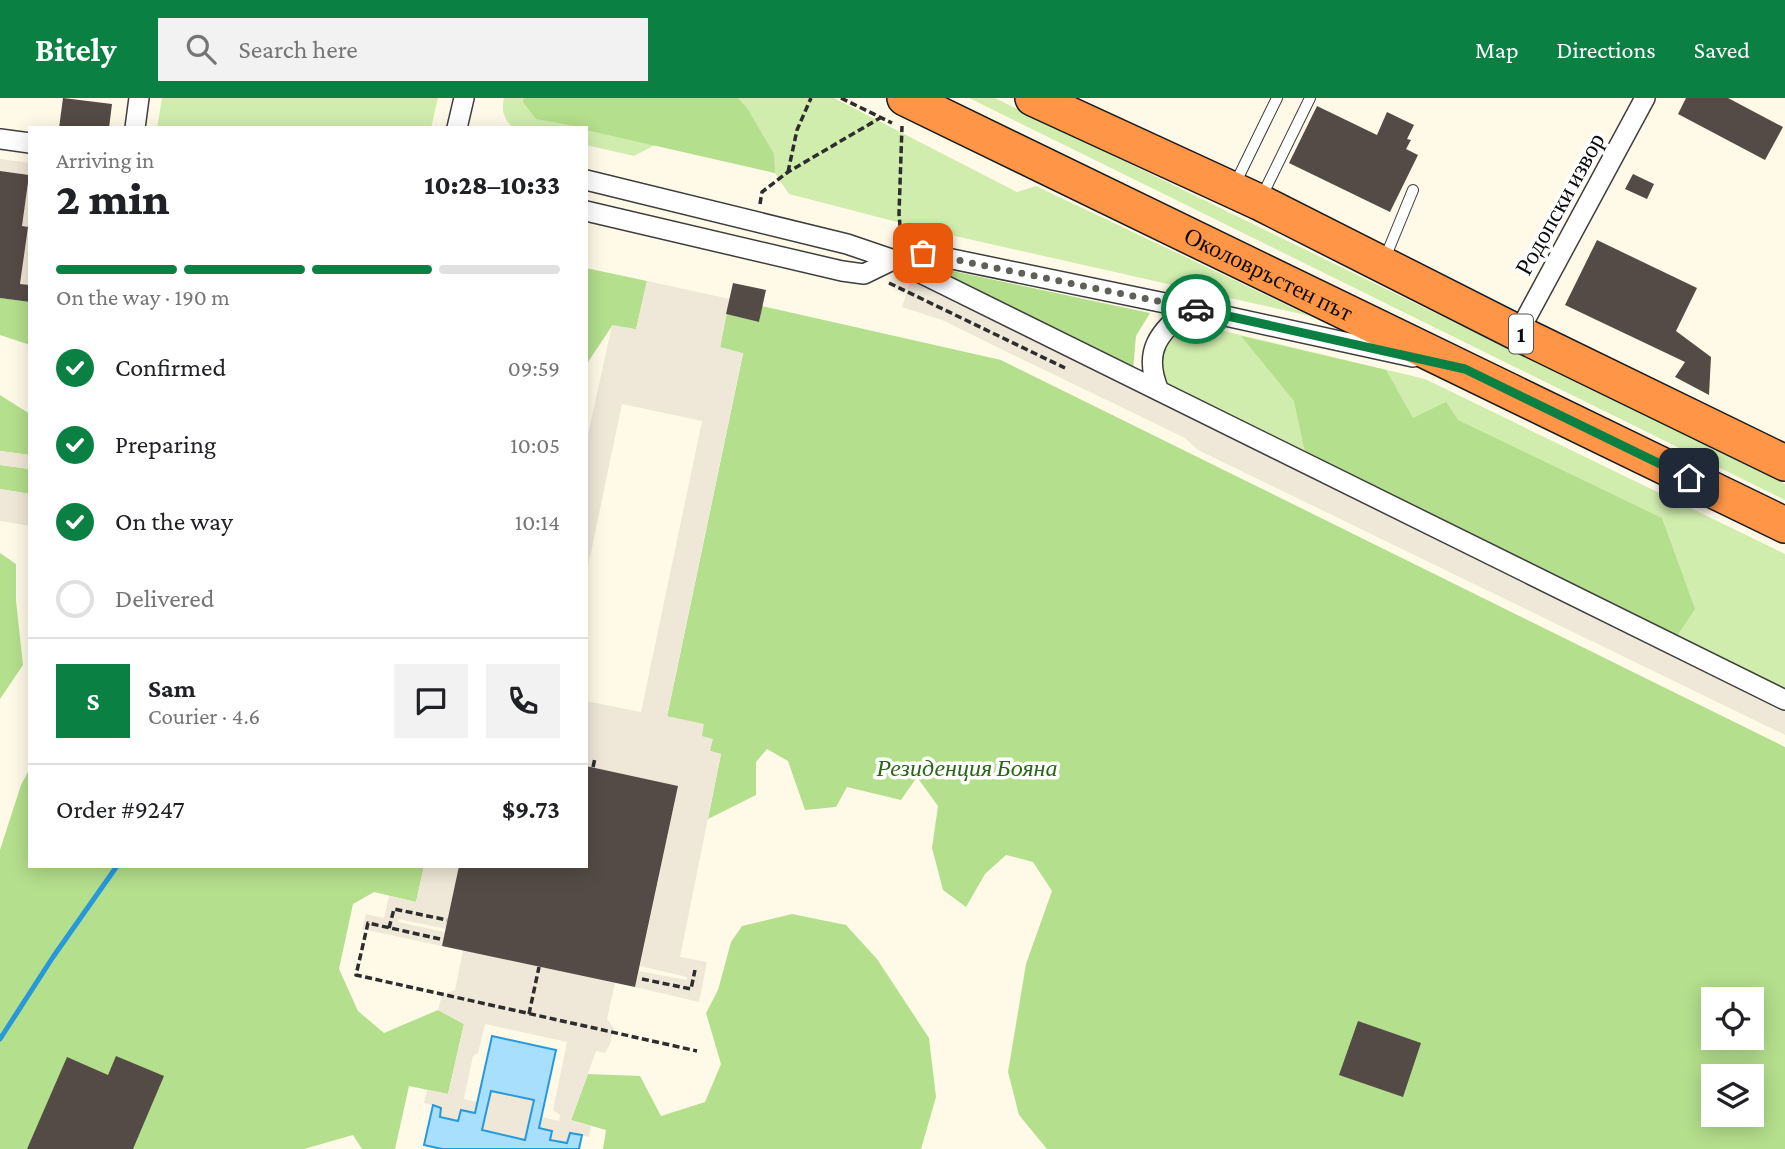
<!DOCTYPE html>
<html lang="en">
<head>
<meta charset="utf-8">
<style>
  :root { --surface:#fff; --page:#f2f2f2; --text:#202124; --muted:#757577; --line:#e0e0e0; --accent:#0b8043 }
  body { margin:0; font-family:"Crimson Pro",serif; background:var(--page); color:var(--text); height:100vh; display:flex; flex-direction:column; font-size:26px; white-space:nowrap }
  * { box-sizing:border-box; margin:0 }
  p { font-size:23px; color:var(--muted) }
  .icon { flex:none; width:38px; height:38px; fill:none; stroke:currentColor; stroke-width:2; stroke-linecap:round; stroke-linejoin:round }
  .map { position:relative; flex:1; overflow:hidden }
  .panel { position:absolute; left:28px; top:28px; width:560px; height:742px; display:flex; flex-direction:column; background:var(--surface); border-radius:0px; box-shadow:0 4px 18px #0003 }
  .panel>* { flex:none }
  .controls { position:absolute; left:1701px; top:889px; display:grid; gap:14px }
  .controls a { display:grid; place-items:center; width:63px; height:63px; border-radius:0px; background:var(--surface); box-shadow:0 4px 18px #0003; font-size:35px }
  .pin { position:absolute; display:grid; place-items:center; width:60px; height:60px; color:#fff; margin:-30px; border-radius:14px; box-shadow:0 4px 10px #0006 }
  .courier { position:absolute; display:grid; place-items:center; width:70px; height:70px; margin:-35px; border:5px solid #0b8043; border-radius:50%; background:#fff; color:#222; box-shadow:0 2px 9px #0007 }
  .head em { font-style:normal; font-weight:800 }
  .head div { display:flex; flex-direction:column-reverse }
  .head { display:flex; align-items:center; justify-content:space-between; height:119px; padding:0 28px }
  h1 { font-size:46px; font-weight:800; line-height:52px }
  .bar { display:grid; grid-template-columns:repeat(4,1fr); gap:10px 7px; align-content:center; height:84px; padding:0 28px }
  .bar i { height:9px; border-radius:5px; background:var(--line) }
  .bar .active { background:var(--accent) }
  .bar p { grid-column:span 4 }
  .line { display:flex; align-items:center; gap:18px; padding:0 28px; border-top:2px solid var(--line) }
  .line div { flex:1 }
  .round { display:grid; place-items:center; flex:none; width:74px; height:74px; border-radius:0px; background:var(--page) }
  ol { padding:0 28px; list-style:none }
  li { display:flex; align-items:center; gap:21px; height:77px }
  li p { margin-inline-start:auto }
  li .icon { padding:7px; border-radius:50%; background:var(--accent); color:#fff; stroke-width:4 }
  li:last-child { color:var(--muted) }
  li i { width:38px; height:38px; border:4px solid var(--line); border-radius:50% }
  header { display:flex; align-items:center; gap:42px; box-sizing:border-box; height:98px; padding:0 35px; background:var(--accent); color:#fff }
  header strong { font-size:33px }
  nav { display:flex; gap:38px; margin-inline-start:auto; font-size:24px }
  .search { width:490px; height:63px; background:var(--page); display:flex; align-items:center; gap:18px; box-sizing:border-box; padding:0 24px; border-radius:0px; color:var(--muted); font-size:26px }
  .map>svg:first-child { display:block }
  .green { fill:#d1edae }
  .forest { fill:#b4df8c; fill-rule:evenodd }
  .plaza { fill:#efe8d8; fill-rule:evenodd }
  .water { fill:#a7dffc; stroke:#2799da; stroke-width:2; fill-rule:evenodd }
  .lines { fill:none; stroke-linecap:round; stroke-linejoin:round }
  .stream { stroke:#2799da; stroke-width:5 }
  .building { fill:#544b46 }
  .lane-casing { stroke:#3e3e3e; stroke-width:12 }
  .street-casing { stroke:#3e3e3e; stroke-width:22 }
  .highway-casing { stroke:#1c1c1c; stroke-width:38 }
  .path { stroke:#2d2d2d; stroke-width:3.5; stroke-dasharray:7 3.5; stroke-linecap:butt }
  .lane { stroke:#fff; stroke-width:10 }
  .street { stroke:#fff; stroke-width:19 }
  .highway { stroke:#ff9546; stroke-width:35 }
  .done { stroke:#605f58; stroke-width:7; stroke-dasharray:0 12.6 }
  .route { stroke:#0b8043; stroke-width:9 }
  .labels { text-anchor:middle; stroke-width:7; stroke-linejoin:round; paint-order:stroke }
  .shield { fill:#fff; stroke:#545454; stroke-width:2 }
  .shield-label { font-size:23px; font-weight:bold; fill:#0b0b0b }
  .street-label { font-size:24px; fill:#0b0b0b; stroke:#fff }
  .park-label { font-size:24px; font-style:italic; fill:#296716; stroke:#fff }
</style>
</head>
<body>
<header>
<strong>Bitely</strong>
<div class="search"><svg class="icon" aria-label="search" viewBox="0 0 24 24"><circle cx="10" cy="10" r="6"/><path d="M15 15l6 6"/></svg>Search here</div>
<nav><a>Map</a><a>Directions</a><a>Saved</a></nav>
</header>
<div class="map">
<svg width="1785" height="1051" viewBox="0 0 1785 1051">
  <rect width="100%" height="100%" fill="#fffae8"/>
  <path class="green" d="M162,0H438L431,30H157Z
    M504,0H834L1017,94L1036,88L1310,218L924,131L789,96L775,75L657,46L634,58L586,47V30H513C504,20 501,14 504,0Z
    M969,0H995L1785,386V402Z
    M1194,226L1425,281L1785,456V595L1306,359L1162,283C1156,250 1163,239 1194,226Z"/>
  <path class="forest" d="M524,0H738L747,10L774,56L775,75L586,32V30L536,21L523,4Z
    M920,166L1150,215L1136,238L1133,273Z
    M586,170L647,183L636,232L612,228L586,267Z
    M0,200L30,204V247L0,237Z
    M762,208L1001,262L1785,649V1051H1047L1019,1017L1008,974L1026,866L1052,793L1033,764L1006,757L985,776L966,809L943,792L932,750L938,708L917,679L901,702L847,689L836,709L805,712L788,663L767,651L756,664V697L708,721L721,656L710,653L702,639L667,619L743,256L720,250L726,216L759,224ZM1713,901H1752V940H1713ZM1713,978H1752V1017H1713Z
    M1241,238L1386,272L1413,320L1446,304L1458,322L1662,420L1695,511L1675,541L1306,359L1294,303Z
    M0,297L30,316V357L0,353Z
    M0,367L30,371V396L0,391Z
    M0,455L16,466V503L23,567L0,601Z
    M30,670V768H424L416,804L374,794L353,806L339,871L358,913L384,935L438,912L464,926L448,996L409,988L395,1051H362L353,1037L304,1051H0V752L21,687Z
    M792,816L846,827L877,861L929,940L936,999L921,1051H603L606,1032L571,1022L588,976L640,978L661,1018L705,1004L721,966L706,915L718,892L731,844L742,828Z"/>
  <path class="plaza" d="M0,61L30,65V187L20,186L28,129L0,125L29,77L0,73Z
    M912,177L1785,606V637L1198,352L1185,340L1005,253L942,222L902,209Z
    M647,183L730,201L720,249L743,255L667,618L704,626L702,638L713,641L710,653L721,656L680,859L707,864L699,904L635,889L639,873L687,882V879L640,868L678,688L586,668V603L641,614L702,323L622,306L586,478V346L612,227L636,231Z
    M0,353L30,357V371L0,367Z
    M0,391L30,396V428L0,423Z
    M424,768H459L446,831L399,821L398,824L445,834L442,848L362,831L366,816L384,820L389,798L416,804Z
    M463,852L615,885L607,921L614,930L610,946L605,955L596,953L571,1022L591,1028L589,1039L570,1035L567,1046L550,1042L552,1033L528,1028L525,1042L482,1032L485,1017L459,1023L439,1019L441,1010L424,1005L427,992L448,996L464,926L438,912L442,897L455,892ZM485,926L567,944L553,1012L560,1017L559,1023L531,1016L534,1002L491,993L488,1006L464,1001L473,958L478,955Z"/>
  <path class="water" d="M492,938L556,952L539,1030L552,1033L550,1042L567,1045L570,1035L582,1037L579,1051H442L424,1047L433,1007L441,1010L440,1019L458,1023L461,1012L475,1015ZM491,993L534,1002L525,1042L482,1032Z"/>
  <g class="lines">
    <path class="stream" d="M0,941L53,859L117,768"/>
  </g>
  <path class="building" d="M63,0L112,6L109,30H59Z
    M1686,0H1728L1783,29L1765,62L1678,16Z
    M1317,8L1377,37L1387,14L1414,27L1407,41L1411,42L1406,51L1418,57L1390,114L1289,65Z
    M0,73L29,77L22,128L28,129L20,186L30,187V204L0,200Z
    M1633,76L1654,86L1647,101L1625,91Z
    M1597,142L1697,190L1676,233L1711,259L1709,297L1675,279L1685,264L1565,207Z
    M733,185L766,192L759,224L726,216Z
    M586,668L678,688L635,889L442,848L459,768H586Z
    M1358,923L1421,945L1403,999L1339,977Z
    M116,958L164,978L133,1051H27L67,959L108,977Z"/>
  <g class="lines">
    <defs>
      <path id="lane" d="M1234,88L1277,0
        M1261,100L1310,0
        M1385,160L1413,92"/>
      <path id="street" d="M135,30L139,0
        M457,30L464,0
        M0,41L30,45
        M586,82L847,146L894,162L1785,602
        M586,113L842,173L864,176L903,157L923,155L1189,210L1413,259
        M1518,235L1645,0
        M1159,293C1142,253 1159,234 1189,210"/>
      <g id="highway">
        <path id="s1" d="M905,0L1785,427"/>
        <path d="M1033,0L1259,104L1518,235L1785,365"/>
      </g>
    </defs>
    <use href="#lane" class="lane-casing"/>
    <use href="#street" class="street-casing"/>
    <use href="#highway" class="highway-casing"/>
    <path class="path" d="M841,0L892,25
      M788,74L797,32L811,0
      M760,106L762,94L788,74L880,20
      M901,139L899,116L902,28
      M889,185L1065,270
      M593,669L595,660
      M389,830L394,811L447,822
      M440,841L368,825L356,877L697,953
      M642,881L691,891L695,872
      M529,916L539,869"/>
    <use href="#lane" class="lane"/>
    <use href="#street" class="street"/>
    <use href="#highway" class="highway"/>
  </g>
  <g class="lines">
    <path class="done" d="M923,155L1196,211"/>
    <path class="route" d="M1196,211L1465,271L1689,380"/>
  </g>
  <g class="labels">
    <rect class="shield" x="1509" y="216.5" width="24" height="39" rx="5"/>
    <g class="shield-label">
      <text x="1521" y="244">1</text>
    </g>
    <g class="street-label">
      <text transform="translate(1560 106) rotate(-61)" y="8">Родопски извор</text>
      <text dy="8" stroke="none"><textPath href="#s1" startOffset="404">Околовръстен път</textPath></text>
    </g>
    <g class="park-label">
      <text x="967" y="678">Резиденция Бояна</text>
    </g>
  </g>
</svg>
<div class="controls">
<a><svg class="icon" aria-label="locate" viewBox="0 0 24 24"><circle cx="12" cy="12" r="6"/><path d="M12 2v4M12 18v4M2 12h4M18 12h4"/></svg></a>
<a><svg class="icon" aria-label="layers" viewBox="0 0 24 24"><path d="M12 4l9 5-9 5-9-5zM3 14l9 5 9-5"/></svg></a>
</div>
<div class="pin" style="left:923px;top:155px;background:#ea580c"><svg class="icon" aria-label="bag" viewBox="0 0 24 24"><path d="M5 8h14l-1 12H6zM9 8a3 3 0 0 1 6 0"/></svg></div>
<div class="pin" style="left:1689px;top:380px;background:#1f2937"><svg class="icon" aria-label="home" viewBox="0 0 24 24"><path d="M3 11l9-7 9 7M6 9v11h12V9"/></svg></div>
<div class="courier" style="left:1196px;top:211px"><svg class="icon" aria-label="car" viewBox="0 0 24 24"><path d="M5 17H2v-5l4-1 3-4h7l3 4 3 1v5h-3M9 17h6M6 11h13"/><circle cx="7" cy="17" r="2"/><circle cx="17" cy="17" r="2"/></svg></div>
<section class="panel">
<div class="head"><div><h1>2 min</h1><p>Arriving in</p></div><em>10:28–10:33</em></div>
<div class="bar"><i class="active"></i><i class="active"></i><i class="active"></i><i></i><p>On the way · 190 m</p></div>
<ol>
<li><svg class="icon" aria-label="check" viewBox="0 0 24 24"><path d="M5 12l5 5 9-10"/></svg>Confirmed<p>09:59</p></li>
<li><svg class="icon" aria-label="check" viewBox="0 0 24 24"><path d="M5 12l5 5 9-10"/></svg>Preparing<p>10:05</p></li>
<li><svg class="icon" aria-label="check" viewBox="0 0 24 24"><path d="M5 12l5 5 9-10"/></svg>On the way<p>10:14</p></li>
<li><i></i>Delivered</li>
</ol>
<div class="line" style="height:126px"><b class="round" style="background:var(--accent);color:#fff">S</b><div><b>Sam</b><p>Courier · 4.6</p></div><a class="round"><svg class="icon" aria-label="chat" viewBox="0 0 24 24"><path d="M4 5h16v11H9l-5 4z"/></svg></a><a class="round"><svg class="icon" aria-label="phone" viewBox="0 0 24 24"><path d="M5 4h4l2 5-3 2q2 4 5 5l2-3 5 2v4C11 20 4 13 5 4z"/></svg></a></div>
<div class="line" style="height:91px"><div>Order #9247</div><b>$9.73</b></div>
</section>
</div>
</body>
</html>
